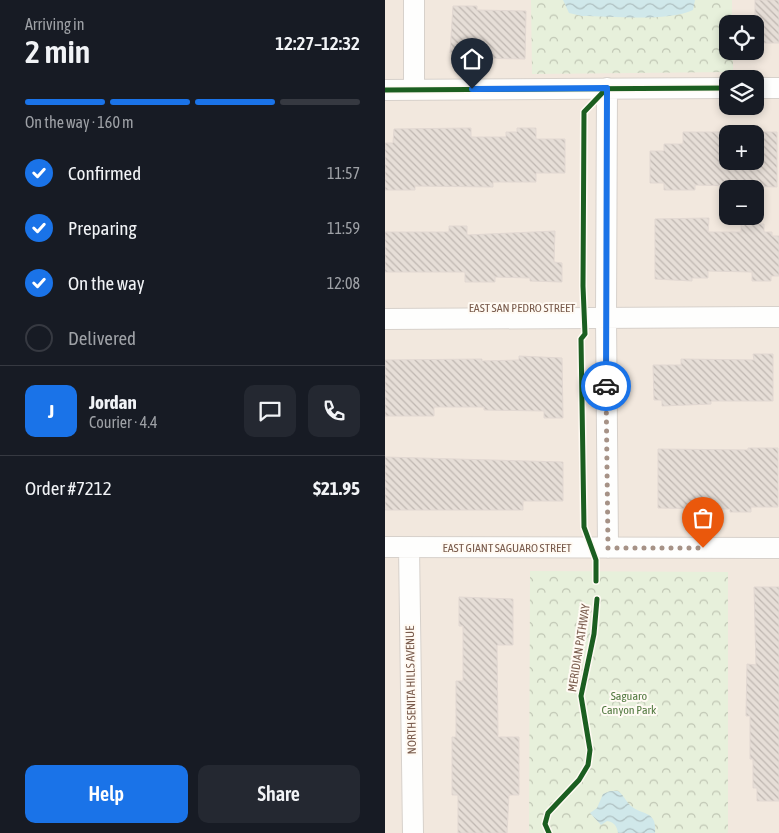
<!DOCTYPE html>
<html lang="en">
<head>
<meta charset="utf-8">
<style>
  :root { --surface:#171b24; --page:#242831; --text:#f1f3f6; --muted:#9ea1a6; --line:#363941; --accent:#1a73e8 }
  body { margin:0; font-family:"Asap Condensed",sans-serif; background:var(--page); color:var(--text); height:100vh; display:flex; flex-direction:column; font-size:19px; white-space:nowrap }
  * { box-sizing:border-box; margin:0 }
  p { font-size:16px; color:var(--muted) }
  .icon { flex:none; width:28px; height:28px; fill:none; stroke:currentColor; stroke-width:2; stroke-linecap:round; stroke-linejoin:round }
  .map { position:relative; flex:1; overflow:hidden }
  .sheet { display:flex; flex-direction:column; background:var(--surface); width:385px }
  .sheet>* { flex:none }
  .buttons { position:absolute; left:334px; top:15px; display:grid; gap:10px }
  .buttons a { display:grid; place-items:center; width:45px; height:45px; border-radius:10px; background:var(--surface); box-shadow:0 2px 8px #0003; font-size:25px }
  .pin { position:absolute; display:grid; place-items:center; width:42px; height:42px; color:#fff; margin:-51px -21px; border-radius:50% 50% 50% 0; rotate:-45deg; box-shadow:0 0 5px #0007 }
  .pin .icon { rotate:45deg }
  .courier { position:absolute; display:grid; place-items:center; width:50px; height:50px; margin:-25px; border:4px solid #1a73e8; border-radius:50%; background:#fff; color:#222; box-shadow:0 1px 6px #0007 }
  .summary em { font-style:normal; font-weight:600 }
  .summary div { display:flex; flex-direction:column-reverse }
  .summary { display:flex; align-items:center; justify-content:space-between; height:85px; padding:0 25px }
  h1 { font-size:32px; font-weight:600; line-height:38px }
  .bar { display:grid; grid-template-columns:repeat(4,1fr); gap:8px 5px; align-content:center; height:60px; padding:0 25px }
  .bar i { height:6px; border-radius:4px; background:var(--line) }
  .bar .selected { background:var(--accent) }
  .bar p { grid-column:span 4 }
  .line { display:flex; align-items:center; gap:12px; padding:0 25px; border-top:1px solid var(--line) }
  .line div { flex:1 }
  .round { display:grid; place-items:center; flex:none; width:52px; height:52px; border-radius:10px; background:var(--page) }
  ol { padding:0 25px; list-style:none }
  li { display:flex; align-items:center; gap:15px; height:55px }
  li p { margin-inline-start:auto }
  li .icon { padding:5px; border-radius:50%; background:var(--accent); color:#fff; stroke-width:4 }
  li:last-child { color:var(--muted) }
  li i { width:28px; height:28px; border:2px solid var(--line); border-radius:50% }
  .action { display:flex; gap:10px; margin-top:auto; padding:10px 25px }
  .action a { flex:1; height:58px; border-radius:10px; background:var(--accent); color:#fff; font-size:20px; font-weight:600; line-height:58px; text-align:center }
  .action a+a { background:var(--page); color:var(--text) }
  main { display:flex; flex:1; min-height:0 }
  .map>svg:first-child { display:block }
  .residential { fill:#f2e8de; fill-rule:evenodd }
  .park { fill:url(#park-crowns) }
  .water { fill:url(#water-waves) }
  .building { fill:url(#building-back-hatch); stroke:#e2d8d2; fill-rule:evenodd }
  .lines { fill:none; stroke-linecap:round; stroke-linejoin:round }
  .minor-casing { stroke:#d7d1cb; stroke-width:22 }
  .minor { stroke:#fefefd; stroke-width:20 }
  .cycleway-casing { stroke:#fffaf3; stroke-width:8 }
  .cycleway { stroke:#1b5e20; stroke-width:5 }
  .done { stroke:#a69286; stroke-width:5; stroke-dasharray:0 9 }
  .route { stroke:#1a73e8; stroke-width:6 }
  .labels { text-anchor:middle; stroke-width:4; stroke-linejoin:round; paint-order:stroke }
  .street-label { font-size:12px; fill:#7a5c4d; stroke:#fffaf3 }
  .park-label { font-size:12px; fill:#537a41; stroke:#fffaf3 }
</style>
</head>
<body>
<main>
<section class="sheet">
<div class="summary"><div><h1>2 min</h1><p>Arriving in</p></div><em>12:27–12:32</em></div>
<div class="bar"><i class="selected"></i><i class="selected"></i><i class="selected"></i><i></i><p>On the way · 160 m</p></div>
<ol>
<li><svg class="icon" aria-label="check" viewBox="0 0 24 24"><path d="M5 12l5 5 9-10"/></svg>Confirmed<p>11:57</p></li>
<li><svg class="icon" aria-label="check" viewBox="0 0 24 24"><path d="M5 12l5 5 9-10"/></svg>Preparing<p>11:59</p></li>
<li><svg class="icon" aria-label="check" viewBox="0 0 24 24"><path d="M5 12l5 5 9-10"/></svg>On the way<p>12:08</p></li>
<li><i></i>Delivered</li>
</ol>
<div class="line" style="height:90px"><b class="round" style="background:var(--accent);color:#fff">J</b><div><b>Jordan</b><p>Courier · 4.4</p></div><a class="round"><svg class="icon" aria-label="chat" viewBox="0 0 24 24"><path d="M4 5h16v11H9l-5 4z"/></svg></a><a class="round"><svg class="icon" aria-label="phone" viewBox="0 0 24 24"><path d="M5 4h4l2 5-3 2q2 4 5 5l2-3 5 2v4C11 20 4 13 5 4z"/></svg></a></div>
<div class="line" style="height:65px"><div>Order #7212</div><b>$21.95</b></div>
<div class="action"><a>Help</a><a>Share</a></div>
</section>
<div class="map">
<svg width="394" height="833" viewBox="0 0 394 833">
  <defs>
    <pattern id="park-crowns" width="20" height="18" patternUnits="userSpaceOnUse" patternTransform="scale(1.25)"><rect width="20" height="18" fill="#e7f0db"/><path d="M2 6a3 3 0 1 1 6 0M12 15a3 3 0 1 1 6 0" fill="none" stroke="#c0c6b4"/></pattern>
    <pattern id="water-waves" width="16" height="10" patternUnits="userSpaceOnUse" patternTransform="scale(1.25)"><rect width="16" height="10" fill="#d0e8ea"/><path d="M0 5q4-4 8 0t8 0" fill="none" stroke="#aebfc0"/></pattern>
    <pattern id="building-back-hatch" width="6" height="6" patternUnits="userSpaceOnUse" patternTransform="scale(1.25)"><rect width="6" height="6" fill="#e6ded7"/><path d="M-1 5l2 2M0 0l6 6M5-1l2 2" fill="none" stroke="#bfb7b1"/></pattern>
  </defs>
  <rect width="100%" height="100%" fill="#f9f5f0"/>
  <path class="residential" d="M0,0H394V833H0ZM342,24H370V51H342ZM342,79H370V106H342ZM342,134H370V161H342ZM342,189H370V216H342Z"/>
  <path class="park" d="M146,0H347V24H342V51H348V72L147,74Z
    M145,571L343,572V833H144Z"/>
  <path class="water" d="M178,0H310L308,10C283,22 225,16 197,16L184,13Z
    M225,791H233C239,795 241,802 246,806C258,816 272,810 270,833H233C232,826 229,822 222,821L216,825L205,813L212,808L218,794Z"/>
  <path class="building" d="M370,0H394V43H370Z
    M68,6H92V10L141,11L140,59L79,58V53H65Z
    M86,128V137H121V132H132V128H151V139H180V173H151V182H108V187L30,186V190H0V143H8L9,129Z
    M298,132H392V187L310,185V190H279V183H265V151H279V144H298ZM342,134H370V161H342Z
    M324,218L323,232H356V224H379V232H387V236H394V276H386V281H367V272L323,271V278H307V281L270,279V219Z
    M64,226H82V235L170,231L169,262L177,263V282L145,281V278L110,277V282H80V272H0V232H64Z
    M368,354H388V401H326V404L277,406V400H269L268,365H296V359L369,360Z
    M134,356L177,358L178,418H159V411L99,410V407H49V416H0V360L97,359V361L134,360Z
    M363,448H393V507H366V512H345V509L273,508V449L363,450Z
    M0,457L178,462V501H138V510H0Z
    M369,587H394V801H372V788H368V759H365V716H361L362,664L371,665Z
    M74,597L128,599V645H112L113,737H134V795H124L122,833H73V795H67V737H71V681H78V626H74Z"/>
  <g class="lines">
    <defs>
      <path id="minor" d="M29,0V90
        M222,88L221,318L223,548
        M370,88H394
        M0,90L342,88
        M0,319L394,317
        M0,547L394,548
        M24,547L28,833"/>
    </defs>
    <use href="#minor" class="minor-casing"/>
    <use href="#minor" class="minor"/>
    <defs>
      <path id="cycleway" d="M0,90L342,88
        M211,581V560L199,527L196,339L200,334L198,286L199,112L222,88
        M164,833L160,824L163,813L194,780L203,765L205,750L196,696L209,634L212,599"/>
    </defs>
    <use href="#cycleway" class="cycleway-casing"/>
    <use href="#cycleway" class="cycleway"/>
  </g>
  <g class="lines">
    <path class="done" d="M221,386L223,548H318"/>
    <path class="route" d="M87,89L222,88L221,386"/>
  </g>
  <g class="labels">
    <g class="street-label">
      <text x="137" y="312">EAST SAN PEDRO STREET</text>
      <text x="122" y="552">EAST GIANT SAGUARO STREET</text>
      <text transform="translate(194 648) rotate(-81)" y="4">MERIDIAN PATHWAY</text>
      <text transform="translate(26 690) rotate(-91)" y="4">NORTH SENITA HILLS AVENUE</text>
    </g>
    <g class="park-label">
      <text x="244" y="700">Saguaro<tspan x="244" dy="14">Canyon Park</tspan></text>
    </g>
  </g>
</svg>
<div class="buttons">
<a><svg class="icon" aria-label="locate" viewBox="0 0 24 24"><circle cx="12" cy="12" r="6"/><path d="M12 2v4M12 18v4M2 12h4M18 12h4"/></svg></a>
<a><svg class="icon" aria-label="layers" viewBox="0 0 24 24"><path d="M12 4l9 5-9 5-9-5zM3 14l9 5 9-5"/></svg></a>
<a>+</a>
<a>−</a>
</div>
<div class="pin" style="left:318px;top:548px;background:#ea580c"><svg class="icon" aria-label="bag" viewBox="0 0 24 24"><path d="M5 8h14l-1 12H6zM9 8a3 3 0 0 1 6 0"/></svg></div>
<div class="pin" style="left:87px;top:89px;background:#1f2937"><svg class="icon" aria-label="home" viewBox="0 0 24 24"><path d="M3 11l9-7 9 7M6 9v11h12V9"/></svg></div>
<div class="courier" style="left:221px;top:386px"><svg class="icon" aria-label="car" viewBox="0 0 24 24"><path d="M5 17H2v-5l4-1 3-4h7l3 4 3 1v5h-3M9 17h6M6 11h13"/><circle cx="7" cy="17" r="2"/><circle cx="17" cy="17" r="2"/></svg></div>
</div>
</main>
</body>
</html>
